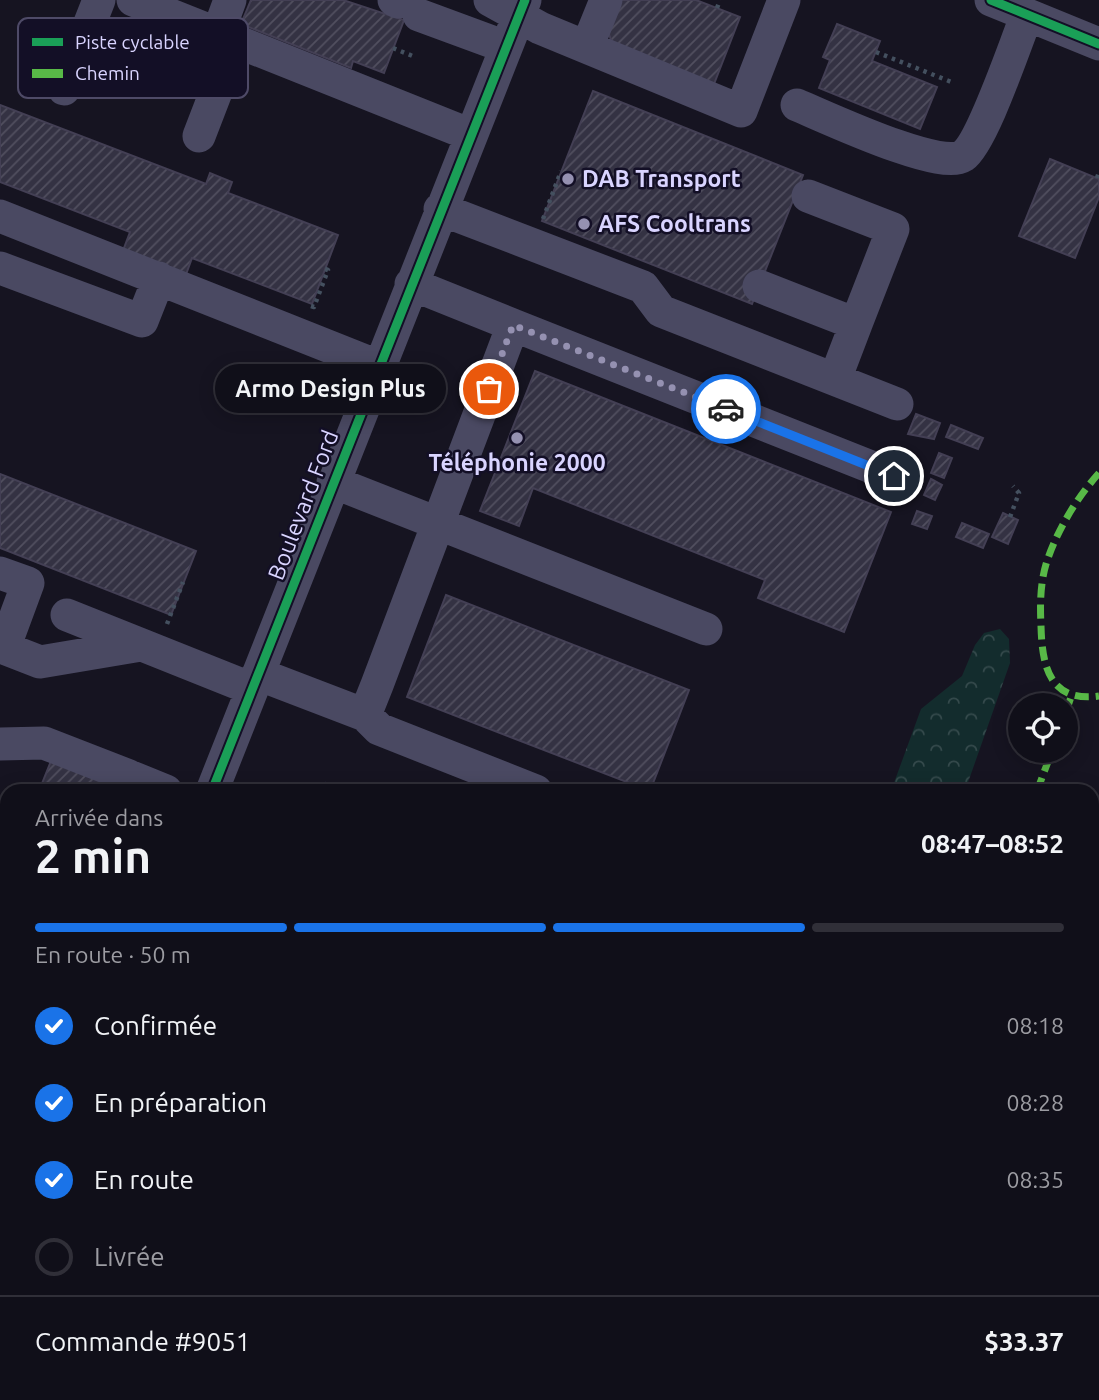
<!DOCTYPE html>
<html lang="fr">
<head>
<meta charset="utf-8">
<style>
  :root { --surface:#100f19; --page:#1e1d26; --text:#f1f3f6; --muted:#9c9ca2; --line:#302f38; --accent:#1a73e8 }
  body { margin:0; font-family:Ubuntu,sans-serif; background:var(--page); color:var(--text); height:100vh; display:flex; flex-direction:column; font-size:26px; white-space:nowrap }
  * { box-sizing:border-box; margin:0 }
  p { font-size:23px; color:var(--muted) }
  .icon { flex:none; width:38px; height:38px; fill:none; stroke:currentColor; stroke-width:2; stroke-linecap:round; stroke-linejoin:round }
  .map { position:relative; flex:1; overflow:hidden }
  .sheet { position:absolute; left:0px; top:784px; width:1099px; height:616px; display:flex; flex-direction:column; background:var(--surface); border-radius:21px 21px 0 0; box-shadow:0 4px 18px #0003,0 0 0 2px var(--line) }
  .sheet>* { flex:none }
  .buttons { position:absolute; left:1008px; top:693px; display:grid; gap:14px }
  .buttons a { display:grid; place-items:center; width:70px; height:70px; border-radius:50%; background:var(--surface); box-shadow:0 4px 18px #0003,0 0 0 2px var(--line); font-size:35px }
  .pin { position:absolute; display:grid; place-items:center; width:60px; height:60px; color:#fff; margin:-30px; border:4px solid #fff; border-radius:50%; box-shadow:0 2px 7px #0007 }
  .courier { position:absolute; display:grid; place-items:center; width:70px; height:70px; margin:-35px; border:5px solid #1a73e8; border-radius:50%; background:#fff; color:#222; box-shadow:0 2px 9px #0007 }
  .bubble { position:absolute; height:49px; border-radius:24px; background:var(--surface); box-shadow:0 4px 18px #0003,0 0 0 2px var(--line); font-size:23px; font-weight:600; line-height:49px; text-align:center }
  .overview em { font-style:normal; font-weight:600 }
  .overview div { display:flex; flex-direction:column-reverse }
  .overview { display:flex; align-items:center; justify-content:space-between; height:119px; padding:0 35px }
  h1 { font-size:46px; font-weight:600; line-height:52px }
  .bar { display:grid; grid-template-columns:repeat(4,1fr); gap:10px 7px; align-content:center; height:84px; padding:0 35px }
  .bar i { height:9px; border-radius:5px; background:var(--line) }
  .bar .active { background:var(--accent) }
  .bar p { grid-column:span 4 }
  .line { display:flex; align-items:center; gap:18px; padding:0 35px; border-top:2px solid var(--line) }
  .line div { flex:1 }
  ol { padding:0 35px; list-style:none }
  li { display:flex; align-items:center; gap:21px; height:77px }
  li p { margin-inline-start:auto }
  li .icon { padding:7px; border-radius:50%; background:var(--accent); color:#fff; stroke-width:4 }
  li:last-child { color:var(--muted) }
  li i { width:38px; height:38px; border:4px solid var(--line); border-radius:50% }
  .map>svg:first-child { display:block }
  .forest { fill:url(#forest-crowns) }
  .building { fill:url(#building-hatch); stroke:#433f54; stroke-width:2 }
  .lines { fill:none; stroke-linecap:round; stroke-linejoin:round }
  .path { stroke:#44505f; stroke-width:4.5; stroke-dasharray:3.5 5; stroke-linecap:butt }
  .minor { stroke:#4a4962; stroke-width:33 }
  .quiet { stroke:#58b947; stroke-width:7; stroke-dasharray:14 7; stroke-linecap:butt }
  .cycleway-casing { stroke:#130f26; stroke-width:13 }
  .cycleway { stroke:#1a9f57; stroke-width:9 }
  .done { stroke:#9591b1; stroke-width:7; stroke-dasharray:0 12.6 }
  .route { stroke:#1a73e8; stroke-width:9 }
  .poi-dot { fill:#9591b1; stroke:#130f26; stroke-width:2.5 }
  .labels { text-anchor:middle; stroke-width:5; stroke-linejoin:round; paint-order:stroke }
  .poi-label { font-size:23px; font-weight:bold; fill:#d9d4ff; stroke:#130f26; text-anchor:start }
  .street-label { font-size:23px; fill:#d9d4ff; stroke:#130f26 }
  .key { fill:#130f26; stroke:#4e4a67; stroke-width:2 }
  .key-label { font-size:19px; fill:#d9d4ff }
</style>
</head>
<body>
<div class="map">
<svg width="1099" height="1400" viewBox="0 0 1099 1400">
  <defs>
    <pattern id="forest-crowns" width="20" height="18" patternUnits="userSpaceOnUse" patternTransform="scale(1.75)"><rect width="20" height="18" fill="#132c2d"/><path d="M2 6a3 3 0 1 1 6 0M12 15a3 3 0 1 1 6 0" fill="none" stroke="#354a4c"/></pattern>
    <pattern id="building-hatch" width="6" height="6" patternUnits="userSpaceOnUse" patternTransform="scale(1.75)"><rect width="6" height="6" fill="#343243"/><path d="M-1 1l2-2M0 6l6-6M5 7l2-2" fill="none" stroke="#514f5f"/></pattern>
  </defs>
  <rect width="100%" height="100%" fill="#161421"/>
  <path class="forest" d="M1000,629L1009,639L1010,663L965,791H891L921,709L962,676L975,645L984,633Z"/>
  <path class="building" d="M251,0H343L404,20L384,73L353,61L351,68L241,24Z
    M619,0H696L740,17L714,84L613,46L608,31Z
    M837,24L880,41L872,61L937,87L920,129L819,88L830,60L823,57Z
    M593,91L803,175L752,304L542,221Z
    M0,105L206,184L210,173L232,182L228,193L338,235L312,304L192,258L184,280L121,256L130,232L0,182Z
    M1050,159L1099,179V197L1075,258L1019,236Z
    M535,371L891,512L844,632L758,598L765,580L533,488L519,526L480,511Z
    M916,414L940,423L934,439L908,434Z
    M951,425L983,438L978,449L946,437Z
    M939,453L952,458L944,478L931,473Z
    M0,474L196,551L171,615L0,548Z
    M931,479L942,485L935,500L924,495Z
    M917,511L932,516L927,529L912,524Z
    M1003,513L1018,520L1008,544L992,537Z
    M962,523L989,534L983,548L956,537Z
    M446,595L689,690L650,791L407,697Z
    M51,761L108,784L105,791H39Z
    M326,783L345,791H323Z
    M0,807L7,809V908L0,905Z
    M0,1005L7,1008V1047L0,1065Z
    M363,1393H547L544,1400H360Z
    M590,1393H677L674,1400H587Z"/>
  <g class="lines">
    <path class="path" d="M717,8L720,0
      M393,48L415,57
      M876,52L954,83
      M1097,178L1099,172
      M543,219L561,171
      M311,306L314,307L328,270L325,269
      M1010,517L1019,493L1013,486
      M167,624L183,582
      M5,1051L7,1052"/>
    <path class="minor" d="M133,0L471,135
      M394,0L398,2
      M490,0L540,28L741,111L784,0
      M991,0L1099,44
      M419,15L506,47
      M218,33L230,0
      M587,47L606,0
      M64,89L99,0
      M797,105C826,117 940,171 963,156C983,142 1016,41 1027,15
      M199,136L236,40
      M808,196L893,229L856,324
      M440,209L643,287L661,311L897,404
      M0,216L378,366
      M0,268L142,321L159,278
      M759,286L856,324L835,379
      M513,325L894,476
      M333,482L706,629
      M0,573L28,583L4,648L40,662L141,645
      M67,615L252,689
      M258,674L365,715L377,685L513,325L411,284
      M365,715L379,729L536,791
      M0,744L44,743L129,776
      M123,791L129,776L166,791
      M212,791L525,0
      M0,953L7,956
      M3,1007L7,995
      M1092,1098L1099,1106
      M0,1111L7,1092
      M0,1184L7,1186
      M1092,1215L1099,1212
      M1092,1313L1099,1315
      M0,1340L7,1322
      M95,1393L113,1400
      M302,1393L319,1400
      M914,1393L931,1400
      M555,1400L558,1393
      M734,1400L737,1393
      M781,1400L783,1393
      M1062,1400L1065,1393
      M1093,1400L1096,1391"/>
    <path class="quiet" d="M1099,473C1076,499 1058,529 1047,561C1040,583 1040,604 1041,626C1042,665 1049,703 1099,696
      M1066,712L1072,694
      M1037,791L1052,751"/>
    <defs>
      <path id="cycleway" d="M991,0L1099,44
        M212,791L525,0"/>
    </defs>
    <use href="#cycleway" class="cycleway-casing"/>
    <use href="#cycleway" class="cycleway"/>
  </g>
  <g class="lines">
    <path class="done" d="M489,389L513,325L726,409"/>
    <path class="route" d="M726,409L894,476"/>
  </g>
  <g class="poi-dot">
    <circle cx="568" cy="179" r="7"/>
    <circle cx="584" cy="224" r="7"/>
    <circle cx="517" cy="438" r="7"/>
  </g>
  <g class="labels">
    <g class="poi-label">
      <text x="582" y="187">DAB Transport</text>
      <text x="598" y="232">AFS Cooltrans</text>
      <text x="517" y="471" text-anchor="middle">Téléphonie 2000</text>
    </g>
    <g class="street-label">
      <text transform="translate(303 505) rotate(-69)" y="8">Boulevard Ford</text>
    </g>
  </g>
  <rect x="18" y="18" width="230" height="80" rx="10" class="key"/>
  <rect x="32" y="38" width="31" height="8" fill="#1a9f57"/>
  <rect x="32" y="69" width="31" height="9" fill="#58b947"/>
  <g class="key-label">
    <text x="75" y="49">Piste cyclable</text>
    <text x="75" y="80">Chemin</text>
  </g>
</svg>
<div class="buttons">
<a><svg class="icon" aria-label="locate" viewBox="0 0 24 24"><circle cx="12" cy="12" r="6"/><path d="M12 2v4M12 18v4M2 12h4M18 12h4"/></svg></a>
</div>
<div class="pin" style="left:489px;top:389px;background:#ea580c"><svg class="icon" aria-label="bag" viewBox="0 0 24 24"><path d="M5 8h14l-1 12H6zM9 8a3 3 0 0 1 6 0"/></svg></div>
<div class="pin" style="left:894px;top:476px;background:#1f2937"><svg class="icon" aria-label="home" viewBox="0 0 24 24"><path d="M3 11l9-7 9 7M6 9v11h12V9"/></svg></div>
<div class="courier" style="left:726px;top:409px"><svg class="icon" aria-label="car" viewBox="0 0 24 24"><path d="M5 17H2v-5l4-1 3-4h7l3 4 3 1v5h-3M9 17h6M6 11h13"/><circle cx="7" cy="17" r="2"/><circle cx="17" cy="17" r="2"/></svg></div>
<div class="bubble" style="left:215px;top:364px;width:231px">Armo Design Plus</div>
<section class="sheet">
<div class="overview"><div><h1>2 min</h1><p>Arrivée dans</p></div><em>08:47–08:52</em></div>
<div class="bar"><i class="active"></i><i class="active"></i><i class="active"></i><i></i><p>En route · 50 m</p></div>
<ol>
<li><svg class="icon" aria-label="check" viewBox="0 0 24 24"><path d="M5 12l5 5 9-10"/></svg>Confirmée<p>08:18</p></li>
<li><svg class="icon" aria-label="check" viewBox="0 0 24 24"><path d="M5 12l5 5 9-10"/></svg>En préparation<p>08:28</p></li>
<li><svg class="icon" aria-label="check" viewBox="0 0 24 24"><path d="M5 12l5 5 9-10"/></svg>En route<p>08:35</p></li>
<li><i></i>Livrée</li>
</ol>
<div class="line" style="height:91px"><div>Commande #9051</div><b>$33.37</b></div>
</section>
</div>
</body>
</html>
